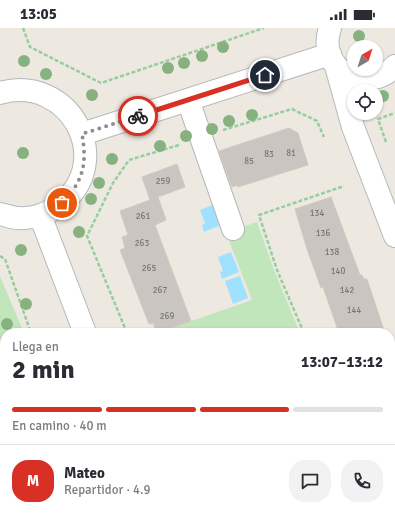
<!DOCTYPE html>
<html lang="es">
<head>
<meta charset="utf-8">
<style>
  :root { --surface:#fff; --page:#f2f2f3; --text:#2b2b33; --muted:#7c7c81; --line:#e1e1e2; --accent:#d93025 }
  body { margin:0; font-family:Signika,sans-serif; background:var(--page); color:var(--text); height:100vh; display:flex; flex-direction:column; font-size:15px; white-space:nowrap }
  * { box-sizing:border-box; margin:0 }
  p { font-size:13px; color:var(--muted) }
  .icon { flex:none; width:22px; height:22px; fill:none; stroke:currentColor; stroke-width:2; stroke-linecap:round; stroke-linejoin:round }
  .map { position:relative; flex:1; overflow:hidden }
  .sheet { position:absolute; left:0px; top:300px; width:395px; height:196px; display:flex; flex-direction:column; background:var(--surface); border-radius:16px 16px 0 0; box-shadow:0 1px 3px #0004 }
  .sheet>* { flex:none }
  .needle { width:26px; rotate:39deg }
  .controls { position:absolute; left:347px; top:12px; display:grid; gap:8px }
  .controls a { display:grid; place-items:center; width:36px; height:36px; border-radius:50%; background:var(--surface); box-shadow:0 1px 3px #0004; font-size:20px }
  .pin { position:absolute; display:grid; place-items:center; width:34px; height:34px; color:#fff; margin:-17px; border:2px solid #fff; border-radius:50%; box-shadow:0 1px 4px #0007 }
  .courier { position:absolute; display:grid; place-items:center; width:40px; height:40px; margin:-20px; border:3px solid #d93025; border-radius:50%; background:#fff; color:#222; box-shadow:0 1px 5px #0007 }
  .headline em { font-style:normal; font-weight:700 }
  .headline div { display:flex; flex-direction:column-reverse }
  .headline { display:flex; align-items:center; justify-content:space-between; height:68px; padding:0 12px }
  h1 { font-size:26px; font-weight:700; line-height:30px }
  .bar { display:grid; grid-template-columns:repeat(4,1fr); gap:6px 4px; align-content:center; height:48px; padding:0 12px }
  .bar i { height:5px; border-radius:3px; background:var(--line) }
  .bar .active { background:var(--accent) }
  .bar p { grid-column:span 4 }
  .line { display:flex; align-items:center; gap:10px; padding:0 12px; border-top:1px solid var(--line) }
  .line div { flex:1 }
  .round { display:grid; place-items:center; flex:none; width:42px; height:42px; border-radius:16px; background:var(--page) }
  .status { display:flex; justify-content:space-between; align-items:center; height:28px; padding:0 20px; background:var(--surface); direction:ltr }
  .status svg { height:11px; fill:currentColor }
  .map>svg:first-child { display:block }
  .green { fill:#c1e6bb }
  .water { fill:#9fe1ff }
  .building { fill:#cac5c0; stroke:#d2cabf }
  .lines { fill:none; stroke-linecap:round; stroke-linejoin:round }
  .minor-casing { stroke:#b4b8bc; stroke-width:24 }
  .path { stroke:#97cd9f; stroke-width:2.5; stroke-dasharray:4 2; stroke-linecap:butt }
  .minor { stroke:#fff; stroke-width:22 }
  .tree { fill:#88b180 }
  .done { stroke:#8d8f8e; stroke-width:4; stroke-dasharray:0 7.2 }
  .route { stroke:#d93025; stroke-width:5 }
  .labels { text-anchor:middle; stroke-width:3; stroke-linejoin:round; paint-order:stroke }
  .number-label { font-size:9px; fill:#75787a }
</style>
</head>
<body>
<div class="status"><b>13:05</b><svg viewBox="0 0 49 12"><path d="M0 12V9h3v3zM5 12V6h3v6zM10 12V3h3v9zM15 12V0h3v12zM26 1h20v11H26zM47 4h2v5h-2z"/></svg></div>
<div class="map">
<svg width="395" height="496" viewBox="0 0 395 496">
  <rect width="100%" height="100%" fill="#ede9e1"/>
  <path class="green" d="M257,194L274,242L300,305H157L252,272L226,205Z
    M0,248L24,305H5V491H101L103,496H0Z
    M395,345V421L391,422L390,347Z
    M390,488L394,496H352L350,491H390Z"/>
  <path class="water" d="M213,177L221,197L204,204L202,197L205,195L200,182Z
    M231,224L239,244L222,251L220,244L223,243L218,229Z
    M240,248L248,270L233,276L225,253Z"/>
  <path class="building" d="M289,100L298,105L308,137L238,159L237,157L232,159L219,123Z
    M177,136L185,159L158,169L166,192L155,197L191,293L157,305L153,295L149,296L120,222L125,220L122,209L128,207L120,183L150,172L142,149Z
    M331,169L360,247H362L364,251H367L385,305H339L323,259L321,260L307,221L295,181Z"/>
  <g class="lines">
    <defs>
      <path id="minor" d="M330,0C316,41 365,69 395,38
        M336,38L353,99L395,208
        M0,65C70,45 118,135 58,178C47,186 32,191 18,190C12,190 6,187 0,186
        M188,72L233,201
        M82,106L330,26
        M40,187L85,305
        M167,491L170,496"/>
    </defs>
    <use href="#minor" class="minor-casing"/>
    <path class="path" d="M23,0L30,19L101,55L264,0
      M223,102L292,81L317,93L324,109
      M386,114L378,91L395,85
      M0,228L5,231L31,305
      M127,305L87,208L113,155L129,132L179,117
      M304,305L277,242L259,187L344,158
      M390,486L395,495
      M112,491L114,496
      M213,491L215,496"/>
    <use href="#minor" class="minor"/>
  </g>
  <g class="tree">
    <circle cx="359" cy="8" r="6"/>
    <circle cx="223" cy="19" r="6"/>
    <circle cx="202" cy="28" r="6"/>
    <circle cx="24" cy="33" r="6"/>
    <circle cx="184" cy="35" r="6"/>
    <circle cx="168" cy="40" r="6"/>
    <circle cx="46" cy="46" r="6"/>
    <circle cx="92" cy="67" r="6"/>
    <circle cx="383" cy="68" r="6"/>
    <circle cx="252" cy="87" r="6"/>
    <circle cx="229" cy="93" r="6"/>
    <circle cx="212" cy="101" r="6"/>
    <circle cx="186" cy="108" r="6"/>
    <circle cx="160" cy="118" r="6"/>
    <circle cx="23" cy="125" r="6"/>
    <circle cx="112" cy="131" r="6"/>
    <circle cx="99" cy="155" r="6"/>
    <circle cx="91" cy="171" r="6"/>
    <circle cx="79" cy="204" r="6"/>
    <circle cx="21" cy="222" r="6"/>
    <circle cx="26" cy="276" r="6"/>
    <circle cx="7" cy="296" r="6"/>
  </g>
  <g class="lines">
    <path class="done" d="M62,175C84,152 87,136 82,106L138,88"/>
    <path class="route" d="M138,88L265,47"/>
  </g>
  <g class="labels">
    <g class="number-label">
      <text x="291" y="128">81</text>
      <text x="269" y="129">83</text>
      <text x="249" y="136">85</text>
      <text x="163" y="156">259</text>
      <text x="317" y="188">134</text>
      <text x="143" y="191">261</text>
      <text x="323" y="208">136</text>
      <text x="142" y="218">263</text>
      <text x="332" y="227">138</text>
      <text x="149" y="243">265</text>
      <text x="338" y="246">140</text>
      <text x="160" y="265">267</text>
      <text x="347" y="265">142</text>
      <text x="354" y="285">144</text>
      <text x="167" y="291">269</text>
    </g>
  </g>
</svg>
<div class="controls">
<a><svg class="needle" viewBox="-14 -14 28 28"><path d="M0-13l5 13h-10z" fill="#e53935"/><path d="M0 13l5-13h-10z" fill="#7c7c81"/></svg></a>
<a><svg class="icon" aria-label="locate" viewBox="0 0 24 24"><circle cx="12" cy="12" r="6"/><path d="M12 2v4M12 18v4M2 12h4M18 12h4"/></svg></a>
</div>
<div class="pin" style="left:62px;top:175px;background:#ea580c"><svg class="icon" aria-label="bag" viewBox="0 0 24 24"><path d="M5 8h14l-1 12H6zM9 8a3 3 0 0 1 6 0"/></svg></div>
<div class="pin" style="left:265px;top:47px;background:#1f2937"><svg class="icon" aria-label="home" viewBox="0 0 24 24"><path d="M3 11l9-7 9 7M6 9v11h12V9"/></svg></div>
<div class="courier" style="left:138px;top:88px"><svg class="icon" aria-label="bike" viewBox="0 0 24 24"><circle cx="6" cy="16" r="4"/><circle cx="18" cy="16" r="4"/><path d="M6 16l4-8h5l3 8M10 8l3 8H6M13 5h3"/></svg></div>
<section class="sheet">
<div class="headline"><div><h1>2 min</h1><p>Llega en</p></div><em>13:07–13:12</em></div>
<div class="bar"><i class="active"></i><i class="active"></i><i class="active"></i><i></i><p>En camino · 40 m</p></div>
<div class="line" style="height:72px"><b class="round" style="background:var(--accent);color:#fff">M</b><div><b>Mateo</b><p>Repartidor · 4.9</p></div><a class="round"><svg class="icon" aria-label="chat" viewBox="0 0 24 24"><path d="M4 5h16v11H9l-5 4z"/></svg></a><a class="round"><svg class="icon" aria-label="phone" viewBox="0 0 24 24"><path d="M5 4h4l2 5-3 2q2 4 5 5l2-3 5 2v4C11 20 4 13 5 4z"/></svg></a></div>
</section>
</div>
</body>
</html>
